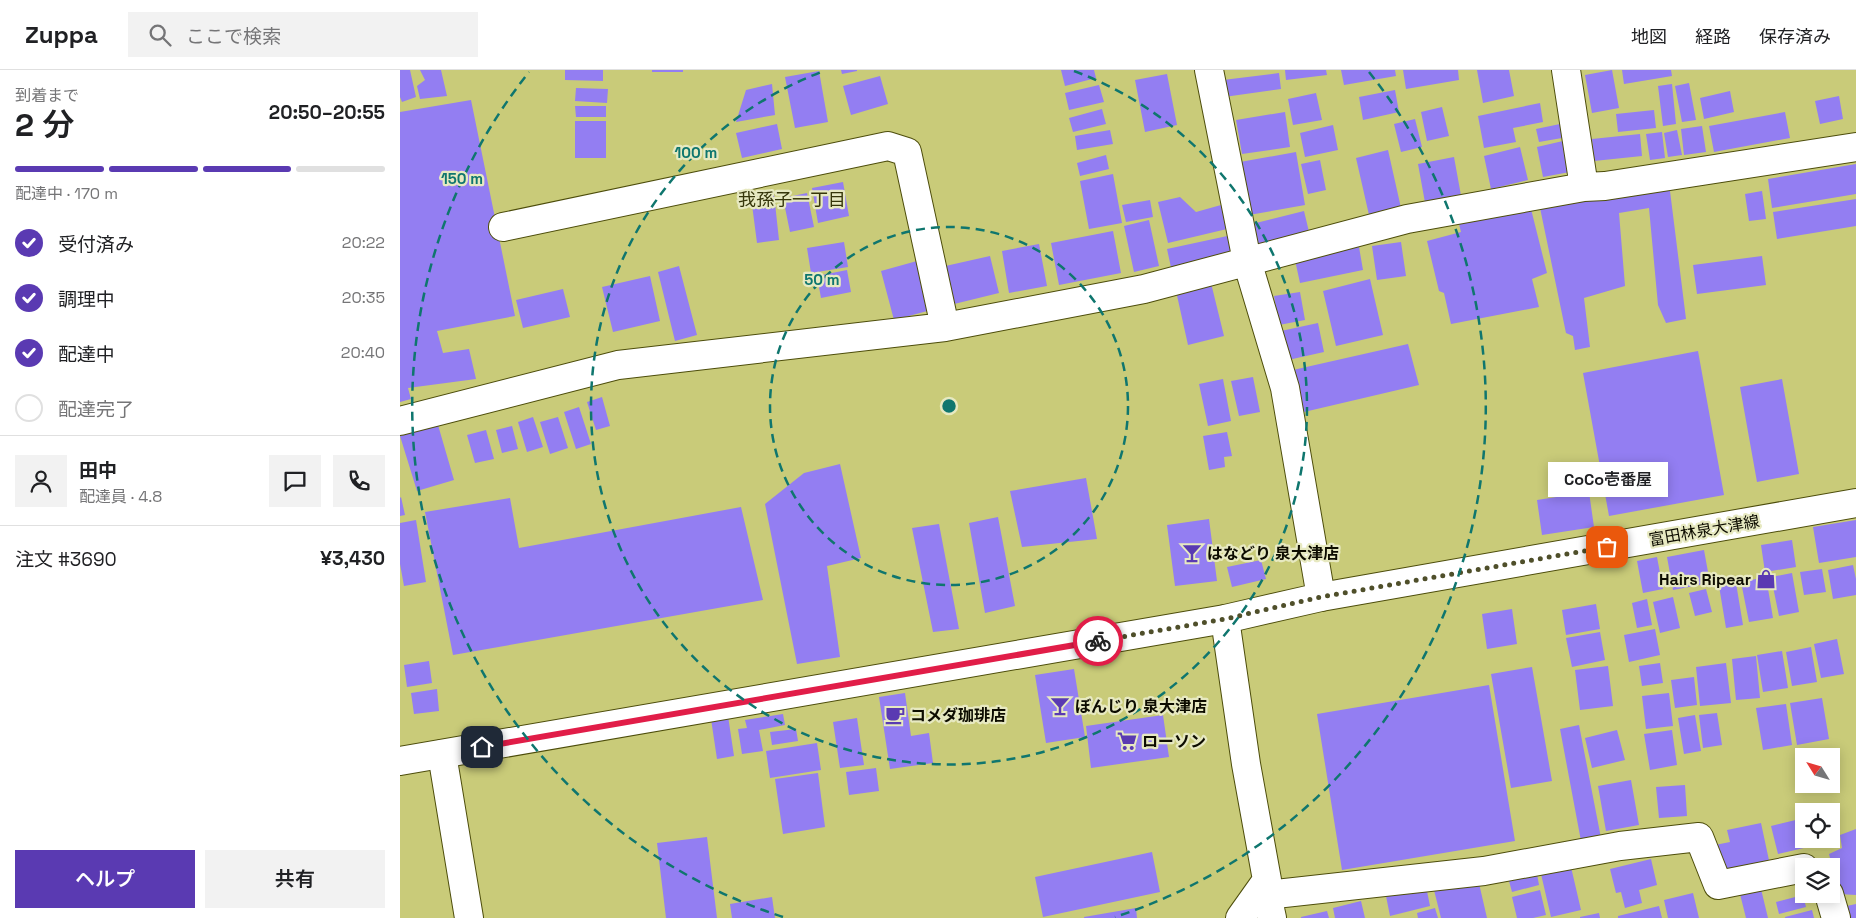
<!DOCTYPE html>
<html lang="ja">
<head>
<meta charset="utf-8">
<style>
  :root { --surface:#fff; --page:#f2f2f2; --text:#202124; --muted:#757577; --line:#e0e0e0; --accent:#5a3ab2 }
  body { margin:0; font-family:"Space Grotesk","Noto Sans JP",sans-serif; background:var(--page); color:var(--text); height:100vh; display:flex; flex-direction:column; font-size:19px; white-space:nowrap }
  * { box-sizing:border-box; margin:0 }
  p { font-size:16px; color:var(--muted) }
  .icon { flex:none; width:28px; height:28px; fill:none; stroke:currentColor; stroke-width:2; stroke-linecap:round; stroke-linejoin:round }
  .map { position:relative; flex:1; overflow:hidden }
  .sheet { display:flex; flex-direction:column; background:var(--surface); width:400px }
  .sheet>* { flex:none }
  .needle { width:32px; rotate:307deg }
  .tools { position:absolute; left:1395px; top:678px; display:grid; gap:10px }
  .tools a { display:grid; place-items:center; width:45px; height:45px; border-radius:0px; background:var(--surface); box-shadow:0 2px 12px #0003; font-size:25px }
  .pin { position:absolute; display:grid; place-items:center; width:42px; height:42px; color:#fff; margin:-21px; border-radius:10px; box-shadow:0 2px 8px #0006 }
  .courier { position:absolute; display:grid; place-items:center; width:50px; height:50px; margin:-25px; border:4px solid #e11d48; border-radius:50%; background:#fff; color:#222; box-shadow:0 1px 6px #0007 }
  .bubble { position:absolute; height:35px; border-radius:0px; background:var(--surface); box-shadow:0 2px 12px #0003; font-size:16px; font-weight:600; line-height:35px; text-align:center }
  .headline em { font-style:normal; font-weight:600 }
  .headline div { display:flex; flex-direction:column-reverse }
  .headline { display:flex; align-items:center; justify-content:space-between; height:85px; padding:0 15px }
  h1 { font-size:32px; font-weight:600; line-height:38px }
  .bar { display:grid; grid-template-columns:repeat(4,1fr); gap:8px 5px; align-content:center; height:60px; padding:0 15px }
  .bar i { height:6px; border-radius:4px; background:var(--line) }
  .bar .current { background:var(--accent) }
  .bar p { grid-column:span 4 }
  .line { display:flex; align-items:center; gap:12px; padding:0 15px; border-top:1px solid var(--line) }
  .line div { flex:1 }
  .round { display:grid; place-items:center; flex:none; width:52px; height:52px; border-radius:0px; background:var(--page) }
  ol { padding:0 15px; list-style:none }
  li { display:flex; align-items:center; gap:15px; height:55px }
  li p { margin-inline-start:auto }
  li .icon { padding:5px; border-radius:50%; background:var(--accent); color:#fff; stroke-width:4 }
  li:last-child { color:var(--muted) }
  li i { width:28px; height:28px; border:2px solid var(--line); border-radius:50% }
  .cta { display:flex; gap:10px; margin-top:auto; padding:10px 15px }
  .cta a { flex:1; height:58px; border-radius:0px; background:var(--accent); color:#fff; font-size:20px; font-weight:600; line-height:58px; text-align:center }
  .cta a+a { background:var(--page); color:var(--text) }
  header { display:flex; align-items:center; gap:30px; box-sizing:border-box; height:70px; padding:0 25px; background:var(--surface); border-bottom:1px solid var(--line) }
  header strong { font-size:24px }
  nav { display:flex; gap:28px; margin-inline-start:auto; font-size:18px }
  .search { width:350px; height:45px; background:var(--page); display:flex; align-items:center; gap:12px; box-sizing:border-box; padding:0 18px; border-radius:0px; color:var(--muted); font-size:19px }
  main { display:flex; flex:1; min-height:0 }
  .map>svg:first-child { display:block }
  .building { fill:#937ef2 }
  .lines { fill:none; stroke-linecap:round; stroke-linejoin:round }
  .minor-casing { stroke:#4d4d0b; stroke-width:30 }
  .major-casing { stroke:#4d4d0b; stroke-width:30 }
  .minor { stroke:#fff; stroke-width:28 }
  .major { stroke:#fff; stroke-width:28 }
  .done { stroke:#4f4f2a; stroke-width:5; stroke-dasharray:0 9 }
  .route { stroke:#e11d48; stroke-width:6 }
  .ring { fill:none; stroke:#0f766e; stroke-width:2.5; stroke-dasharray:9 6 }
  .labels { text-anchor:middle; stroke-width:4.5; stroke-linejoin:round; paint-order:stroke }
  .street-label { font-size:16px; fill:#0d0c00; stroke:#e7e9c1 }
  .poi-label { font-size:16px; font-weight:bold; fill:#0d0c00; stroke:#e7e9c1; text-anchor:start }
  .neighbourhood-label { font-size:18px; fill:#36360a; stroke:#e7e9c1 }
  .centre { fill:#0f766e; stroke:#e7e9c1; stroke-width:2.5 }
  .ring-label { font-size:15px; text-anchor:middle; font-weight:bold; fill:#0f766e; stroke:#e7e9c1; stroke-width:4.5; stroke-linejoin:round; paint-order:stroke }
</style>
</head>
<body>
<header>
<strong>Zuppa</strong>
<div class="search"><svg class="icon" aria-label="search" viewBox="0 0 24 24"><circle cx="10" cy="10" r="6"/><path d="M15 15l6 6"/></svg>ここで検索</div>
<nav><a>地図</a><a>経路</a><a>保存済み</a></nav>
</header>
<main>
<section class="sheet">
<div class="headline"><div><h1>2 分</h1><p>到着まで</p></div><em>20:50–20:55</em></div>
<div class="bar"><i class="current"></i><i class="current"></i><i class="current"></i><i></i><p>配達中 · 170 m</p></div>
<ol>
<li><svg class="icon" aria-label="check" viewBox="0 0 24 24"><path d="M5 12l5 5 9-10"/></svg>受付済み<p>20:22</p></li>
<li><svg class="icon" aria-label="check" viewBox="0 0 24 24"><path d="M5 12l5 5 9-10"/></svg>調理中<p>20:35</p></li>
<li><svg class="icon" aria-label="check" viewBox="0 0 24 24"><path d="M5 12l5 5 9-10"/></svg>配達中<p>20:40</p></li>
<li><i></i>配達完了</li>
</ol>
<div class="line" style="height:90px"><a class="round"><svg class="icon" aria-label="person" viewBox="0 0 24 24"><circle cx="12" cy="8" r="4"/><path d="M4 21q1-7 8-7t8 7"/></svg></a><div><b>田中</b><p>配達員 · 4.8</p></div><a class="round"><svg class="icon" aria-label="chat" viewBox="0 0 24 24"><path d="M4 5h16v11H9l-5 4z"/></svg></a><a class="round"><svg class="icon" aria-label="phone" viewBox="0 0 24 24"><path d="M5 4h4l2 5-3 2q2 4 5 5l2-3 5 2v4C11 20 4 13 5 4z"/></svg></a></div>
<div class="line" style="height:65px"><div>注文 #3690</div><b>¥3,430</b></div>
<div class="cta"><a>ヘルプ</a><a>共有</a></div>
</section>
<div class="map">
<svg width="1456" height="848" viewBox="0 0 1456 848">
  <rect width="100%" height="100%" fill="#c9cb79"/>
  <path class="building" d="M0,0H10L16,27L2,32L0,27Z
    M20,0H41L47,26L20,29L17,16L25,10Z
    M165,0H203V11L165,10Z
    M252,0H283V2H252Z
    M441,0H457V1L442,4Z
    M661,0H694L696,8L665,16Z
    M885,0H926L927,5L886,10Z
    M941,0H995L996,6L944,15Z
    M1003,0H1058L1059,10L1006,19Z
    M1077,0H1109L1114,26L1083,33Z
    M1212,0L1219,38L1192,43L1185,5Z
    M1222,0H1271L1272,6L1224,14Z
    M419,1L428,52L395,58L385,7Z
    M879,3L881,19L824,27L823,10Z
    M767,4L777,55L745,62L735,10Z
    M480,6L488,34L451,45L443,16Z
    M1289,13L1296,50L1282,52L1275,16Z
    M372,14L375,45L336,52L346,20Z
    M1272,14L1276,54L1263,56L1258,16Z
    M699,15L704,32L669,40L665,23Z
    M176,18L208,19L207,33L175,31Z
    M995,20L999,42L963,50L959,27Z
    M1330,21L1334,42L1304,49L1300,28Z
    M916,23L922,50L893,55L888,29Z
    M1439,26L1443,49L1420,54L1415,31Z
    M71,30L115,246L37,261L43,283L69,279L76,309L8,318L11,329L0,332V42Z
    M1140,33L1143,52L1113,58L1116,72L1084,78L1078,46Z
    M175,36H206V47H176Z
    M1042,37L1049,66L1027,71L1021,42Z
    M702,39L706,54L673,62L669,48Z
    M1254,40L1256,58L1218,62L1216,44Z
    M885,42L890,77L842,84L836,50Z
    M1385,42L1390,68L1314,82L1309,56Z
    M1015,49L1022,77L1001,82L994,54Z
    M175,51H206V88H175Z
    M377,54L382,79L342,88L336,63Z
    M1160,54L1162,68L1139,72L1136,59Z
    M933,55L938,80L905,87L900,63Z
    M1302,56L1306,82L1284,85L1281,59Z
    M710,60L713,74L677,80L675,66Z
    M1277,60L1282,85L1268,87L1264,63Z
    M1262,62L1265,88L1250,90L1246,64Z
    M1240,64L1242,86L1194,91L1192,69Z
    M1163,71L1170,102L1143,107L1137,77Z
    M1120,77L1128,110L1091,119L1084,86Z
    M988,80L1001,138L969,145L956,88Z
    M896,82L905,135L849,145L840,92Z
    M706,85L709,99L680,106L677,93Z
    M1054,87L1062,131L1026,138L1018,94Z
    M920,90L926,120L908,124L901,94Z
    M1456,94V124L1372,138L1368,109Z
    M713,104L722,153L689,159L680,111Z
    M443,112L449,146L418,153L412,118Z
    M1269,113L1286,249L1266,253L1258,235L1249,138L1219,143L1225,216L1184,228L1190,277L1175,280L1173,266L1166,263L1139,133Z
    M1362,121L1366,149L1349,151L1345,124Z
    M407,123L414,157L390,162L383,128Z
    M374,124L379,170L357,173L351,127Z
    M780,127L796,142L821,135L827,159L768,173L758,132Z
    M1456,129V156L1377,169L1373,142Z
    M750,130L753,147L726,152L722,135Z
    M1130,135L1147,203L1132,209L1139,237L1051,254L1044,223L1039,221L1027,171L1061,162L1059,154Z
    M904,141L910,166L858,178L852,154Z
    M749,150L759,196L734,202L724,156Z
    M713,161L721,203L659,215L651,173Z
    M832,165L836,188L772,202L767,179Z
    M444,172L448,197L411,203L407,178Z
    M1001,172L1006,206L977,210L972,176Z
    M639,174L647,216L609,223L602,181Z
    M959,177L963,200L900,213L895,190Z
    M590,186L599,223L550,235L541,197Z
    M1362,186L1366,215L1297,224L1293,195Z
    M517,191L531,240L494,250L481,201Z
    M279,196L297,265L275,271L258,202Z
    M447,200L451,222L421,228L417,206Z
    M250,206L260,251L213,262L202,217Z
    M970,209L983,265L936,276L923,221Z
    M811,213L824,266L788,275L776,221Z
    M163,219L170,247L123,258L116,230Z
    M900,222L905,250L879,255L874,226Z
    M918,253L924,282L888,290L881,261Z
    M1008,274L1019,315L904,342L893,300Z
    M1298,281L1324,425L1209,446L1183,303Z
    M853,307L860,342L839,346L831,311Z
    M823,309L831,351L808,356L799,314Z
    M1382,309L1399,404L1357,412L1340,317Z
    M202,327L210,356L196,360L187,332Z
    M179,337L191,374L176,379L164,342Z
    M133,347L143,377L127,382L118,352Z
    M158,347L168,378L150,384L140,352Z
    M38,355L54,410L17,421L0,366Z
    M112,356L118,379L102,383L96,360Z
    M86,360L94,389L75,393L67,365Z
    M827,362L832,386L824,387L825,397L809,400L803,366Z
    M440,394L461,488L427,496L440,587L397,594L365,434L404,403Z
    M686,408L697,469L622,477L610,421Z
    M1189,422L1194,457L1142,465L1137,430Z
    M1,427L5,445L0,446V428Z
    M110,428L119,478L341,437L363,530L53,585L25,442Z
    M598,447L615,536L585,543L569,453Z
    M809,449L817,511L775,516L767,455Z
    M16,450L26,512L4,516L0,494V453Z
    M1456,450V487L1419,493L1413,457Z
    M539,454L559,559L533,562L512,458Z
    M1392,470L1396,497L1365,502L1361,475Z
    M1304,480L1310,513L1273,520L1267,487Z
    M1257,487L1263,519L1243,523L1237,491Z
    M861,490L866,509L832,517L827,497Z
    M1453,495L1456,509V525L1433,529L1428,500Z
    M1422,499L1426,522L1404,525L1400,502Z
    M1392,503L1399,542L1379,546L1371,507Z
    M1366,507L1373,548L1349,552L1341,512Z
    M1336,513L1343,555L1326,558L1319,516Z
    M1306,519L1312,542L1295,546L1289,523Z
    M1273,527L1280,558L1260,563L1253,532Z
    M1247,529L1252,555L1237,558L1232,533Z
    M1196,534L1200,559L1166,565L1162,540Z
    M1112,539L1117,574L1087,579L1082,544Z
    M1255,559L1260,585L1229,592L1224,565Z
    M1200,562L1205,590L1172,597L1166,568Z
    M1437,569L1444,604L1421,608L1414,574Z
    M1411,577L1417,612L1392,616L1386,582Z
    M1382,581L1388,618L1363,622L1357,585Z
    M1356,586L1360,628L1336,630L1332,589Z
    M29,591L32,613L7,617L4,595Z
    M1260,593L1263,613L1242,616L1239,596Z
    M1326,593L1331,633L1300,636L1296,597Z
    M1208,596L1213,636L1180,640L1175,600Z
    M1132,597L1152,711L1111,718L1091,604Z
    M674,599L685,667L646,673L635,605Z
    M1294,607L1297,635L1275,638L1271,610Z
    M1089,615L1115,771L942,800L917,644Z
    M37,619L39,641L14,644L11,623Z
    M505,623L511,666L529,663L533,693L490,699L479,627Z
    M1269,623L1273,656L1246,659L1242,626Z
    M1422,628L1429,669L1397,675L1390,633Z
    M1386,634L1392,675L1363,680L1356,638Z
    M1317,643L1322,675L1303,678L1299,645Z
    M383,644L385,655L359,660L363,681L342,684L338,659L347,658L345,650Z
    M763,645L769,687L691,698L686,656Z
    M1295,645L1301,681L1284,684L1278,648Z
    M328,646L334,686L317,689L311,649Z
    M457,648L464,695L440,698L433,652Z
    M1179,655L1201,768L1181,771L1160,659Z
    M396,659L398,671L372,675L370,662Z
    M1217,660L1225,690L1192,698L1185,668Z
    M1272,660L1277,695L1250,700L1244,664Z
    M417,673L421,700L370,708L366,681Z
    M476,698L479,721L449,725L446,702Z
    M418,703L425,757L383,764L375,709Z
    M1231,710L1239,755L1206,761L1198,716Z
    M1285,715L1287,746L1259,748L1256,717Z
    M1433,735L1440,764L1431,766V741H1418L1417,739Z
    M1404,748V769H1420L1421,774L1378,784L1371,756Z
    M1361,753L1370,795L1322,806L1315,775L1330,772L1327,760Z
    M1456,759V825L1439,824L1429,784L1442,778L1440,765Z
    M307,767L317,848H266L257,773Z
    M752,782L760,822L643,847L635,807Z
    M1251,789L1257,815L1239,820L1242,833L1225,838L1221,822L1216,823L1210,799Z
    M1171,797L1181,840L1151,847L1141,804Z
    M1137,804L1139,815L1112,822L1109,811Z
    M1078,809L1087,848H1041L1034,820Z
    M1026,816L1030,836L990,846L986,826Z
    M1361,819L1368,848H1346L1340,824Z
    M1140,820L1146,845L1133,848H1117L1112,827Z
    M1293,823L1299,848H1268L1264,830Z
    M1403,825L1406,837L1379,844L1376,832Z
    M372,827L375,848H332L330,834Z
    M961,831L965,848H935L933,838Z
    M1456,834V848H1444L1442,837Z
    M1259,836L1262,848H1218V846Z
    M736,838L737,848H684V847Z
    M1035,838L1038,848H1018L1017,843Z
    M1412,840L1414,848H1385V847Z
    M927,841L929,848H901V847Z
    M1199,843L1200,848H1180V847Z"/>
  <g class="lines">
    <defs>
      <path id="minor" d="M809,0L847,191L885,318L921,527
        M1166,0L1184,117
        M103,157L488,76L507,82L545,257
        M0,351L218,295L545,257L744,219L1007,149L1184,117L1205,116L1456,77
        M825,549L846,694L867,810V825L872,848
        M42,684L69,848
        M1429,824L1436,848
        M867,825L1084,801L1220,776L1299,767L1318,815L1404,798
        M840,848L867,810"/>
      <path id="major" d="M0,691L825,549L921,527L1456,433"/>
    </defs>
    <use href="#minor" class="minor-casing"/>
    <use href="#major" class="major-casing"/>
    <use href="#minor" class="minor"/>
    <use href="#major" class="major"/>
  </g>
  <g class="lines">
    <path class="done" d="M698,571L825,549L921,527L1207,477"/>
    <path class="route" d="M82,677L698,571"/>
  </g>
  <g class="ring">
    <circle cx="549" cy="336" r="179"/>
    <path d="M674 1A358 358 0 1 1 424 1"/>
    <path d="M383 847A537 537 0 0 1 129 2M969 2A537 537 0 0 1 715 847"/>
  </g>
  <defs>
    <symbol id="bar-bare" viewBox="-9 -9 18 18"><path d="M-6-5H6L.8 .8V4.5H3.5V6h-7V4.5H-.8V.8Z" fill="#5a3ab2" stroke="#e7e9c1" stroke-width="2.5" paint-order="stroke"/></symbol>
    <symbol id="shop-bare" viewBox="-9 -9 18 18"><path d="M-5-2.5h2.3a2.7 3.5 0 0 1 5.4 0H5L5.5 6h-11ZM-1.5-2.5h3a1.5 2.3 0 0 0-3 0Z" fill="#5a3ab2" stroke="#e7e9c1" stroke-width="2.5" paint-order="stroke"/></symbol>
    <symbol id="cafe-bare" viewBox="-9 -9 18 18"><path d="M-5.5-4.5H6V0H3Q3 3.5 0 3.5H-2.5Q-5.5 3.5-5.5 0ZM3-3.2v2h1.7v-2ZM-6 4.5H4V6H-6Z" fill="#5a3ab2" stroke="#e7e9c1" stroke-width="2.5" paint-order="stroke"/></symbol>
    <symbol id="supermarket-bare" viewBox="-9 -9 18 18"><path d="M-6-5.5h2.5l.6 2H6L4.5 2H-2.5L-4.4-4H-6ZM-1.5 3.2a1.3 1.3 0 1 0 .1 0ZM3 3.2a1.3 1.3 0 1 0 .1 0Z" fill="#5a3ab2" stroke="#e7e9c1" stroke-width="2.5" paint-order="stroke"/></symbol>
  </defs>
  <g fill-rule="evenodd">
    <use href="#bar-bare" x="778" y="469" width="28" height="28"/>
    <use href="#shop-bare" x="1352" y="495" width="28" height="28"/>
    <use href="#bar-bare" x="646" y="622" width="28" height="28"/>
    <use href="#cafe-bare" x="481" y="631" width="28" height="28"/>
    <use href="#supermarket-bare" x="713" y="657" width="28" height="28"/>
  </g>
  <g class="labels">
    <g class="street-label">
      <text transform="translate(1304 460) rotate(-10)" y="6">富田林泉大津線</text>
    </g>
    <g class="poi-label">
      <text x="807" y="489">はなどり 泉大津店</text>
      <text x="1351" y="515" text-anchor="end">Hairs Ripear</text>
      <text x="675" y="642">ぼんじり 泉大津店</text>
      <text x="510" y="651">コメダ珈琲店</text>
      <text x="742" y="677">ローソン</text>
    </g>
    <g class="neighbourhood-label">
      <text x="392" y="136">我孫子一丁目</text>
    </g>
  </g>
  <circle cx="549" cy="336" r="8" class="centre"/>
  <g class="ring-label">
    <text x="296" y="88">100 m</text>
    <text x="62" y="114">150 m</text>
    <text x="422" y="215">50 m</text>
  </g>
</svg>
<div class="tools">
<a><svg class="needle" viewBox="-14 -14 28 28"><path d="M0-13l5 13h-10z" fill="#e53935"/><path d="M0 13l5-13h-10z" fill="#757577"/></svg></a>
<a><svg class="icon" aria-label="locate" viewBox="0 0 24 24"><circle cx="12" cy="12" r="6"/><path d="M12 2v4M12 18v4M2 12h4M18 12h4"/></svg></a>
<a><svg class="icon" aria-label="layers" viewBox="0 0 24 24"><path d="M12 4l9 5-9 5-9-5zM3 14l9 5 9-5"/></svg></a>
</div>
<div class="pin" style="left:1207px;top:477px;background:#ea580c"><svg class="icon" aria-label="bag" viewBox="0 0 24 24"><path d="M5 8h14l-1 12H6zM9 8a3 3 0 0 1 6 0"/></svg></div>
<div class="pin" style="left:82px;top:677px;background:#1f2937"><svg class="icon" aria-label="home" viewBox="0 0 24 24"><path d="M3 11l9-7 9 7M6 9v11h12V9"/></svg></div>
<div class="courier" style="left:698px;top:571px"><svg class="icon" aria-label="bike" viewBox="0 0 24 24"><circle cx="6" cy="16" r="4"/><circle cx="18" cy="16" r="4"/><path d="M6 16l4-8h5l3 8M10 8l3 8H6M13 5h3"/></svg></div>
<div class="bubble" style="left:1148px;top:392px;width:120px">CoCo壱番屋</div>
</div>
</main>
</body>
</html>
